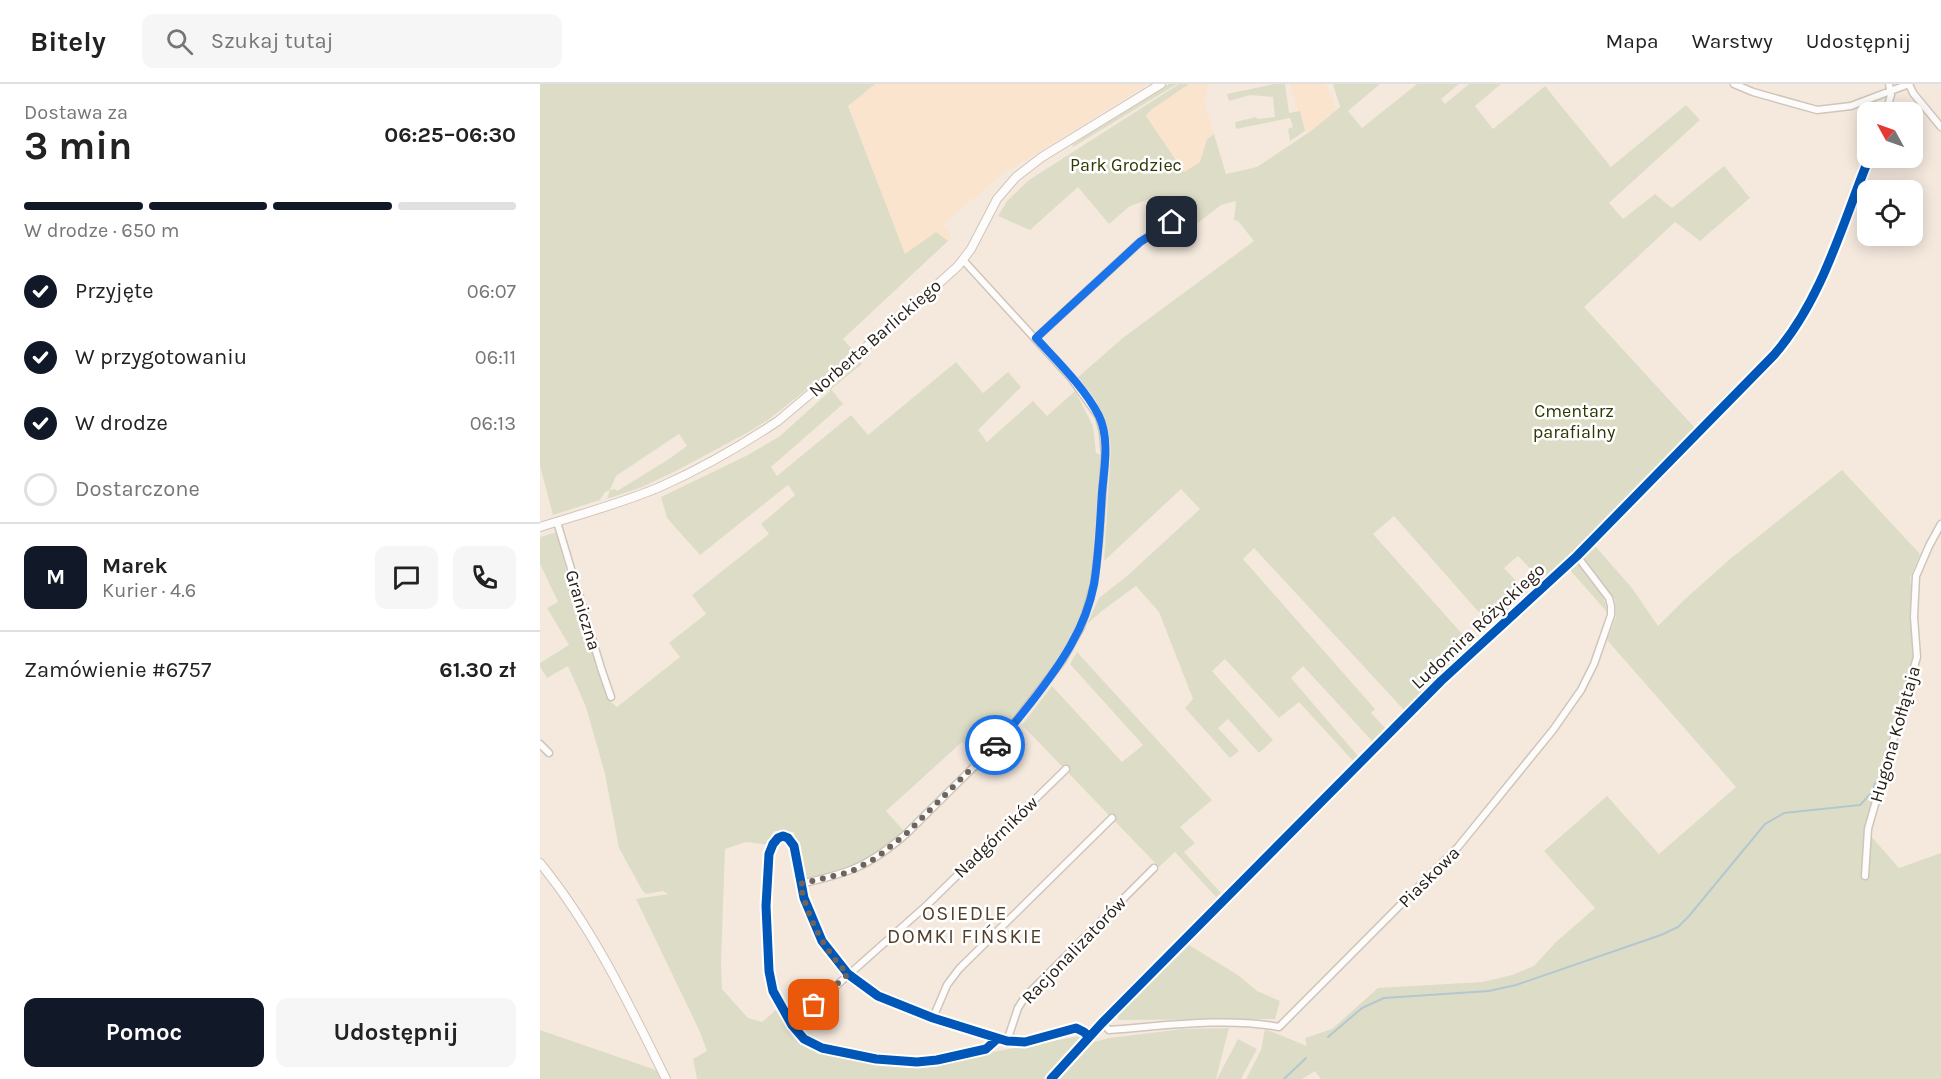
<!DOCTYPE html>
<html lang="pl">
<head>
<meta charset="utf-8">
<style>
  :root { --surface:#fff; --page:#f6f6f6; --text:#222; --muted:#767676; --line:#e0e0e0; --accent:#111827 }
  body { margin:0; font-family:Karla,sans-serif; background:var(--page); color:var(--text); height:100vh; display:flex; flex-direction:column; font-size:22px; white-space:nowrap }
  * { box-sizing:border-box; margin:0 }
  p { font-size:20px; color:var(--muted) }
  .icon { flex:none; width:33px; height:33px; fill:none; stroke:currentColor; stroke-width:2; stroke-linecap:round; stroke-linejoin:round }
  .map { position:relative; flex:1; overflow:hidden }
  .sheet { display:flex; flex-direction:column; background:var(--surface); width:540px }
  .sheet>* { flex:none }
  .needle { width:39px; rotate:310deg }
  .buttons { position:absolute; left:1317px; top:18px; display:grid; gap:12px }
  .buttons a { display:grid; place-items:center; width:66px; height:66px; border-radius:12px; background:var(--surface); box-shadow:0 3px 15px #0003; font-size:30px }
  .pin { position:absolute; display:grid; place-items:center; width:51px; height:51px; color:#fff; margin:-26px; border-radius:12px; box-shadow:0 3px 9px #0006 }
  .courier { position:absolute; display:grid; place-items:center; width:60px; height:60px; margin:-30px; border:4px solid #1a73e8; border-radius:50%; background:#fff; color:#222; box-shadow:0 2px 8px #0007 }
  .head em { font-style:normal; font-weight:700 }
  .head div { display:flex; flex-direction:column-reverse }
  .head { display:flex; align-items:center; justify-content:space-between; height:102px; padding:0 24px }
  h1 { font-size:39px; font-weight:700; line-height:45px }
  .bar { display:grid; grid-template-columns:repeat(4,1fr); gap:9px 6px; align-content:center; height:72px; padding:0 24px }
  .bar i { height:8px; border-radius:4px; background:var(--line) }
  .bar .selected { background:var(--accent) }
  .bar p { grid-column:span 4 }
  .line { display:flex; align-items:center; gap:15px; padding:0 24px; border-top:2px solid var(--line) }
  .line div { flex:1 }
  .round { display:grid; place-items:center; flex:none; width:63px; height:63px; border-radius:12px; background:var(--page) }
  ol { padding:0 24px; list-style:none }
  li { display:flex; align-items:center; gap:18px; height:66px }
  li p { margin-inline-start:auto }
  li .icon { padding:6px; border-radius:50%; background:var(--accent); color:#fff; stroke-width:4 }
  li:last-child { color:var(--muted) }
  li i { width:33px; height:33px; border:3px solid var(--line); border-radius:50% }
  .cta { display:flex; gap:12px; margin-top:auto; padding:12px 24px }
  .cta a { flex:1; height:69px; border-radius:12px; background:var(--accent); color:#fff; font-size:24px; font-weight:700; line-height:69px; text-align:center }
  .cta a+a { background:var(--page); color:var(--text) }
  header { display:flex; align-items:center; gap:36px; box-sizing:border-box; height:84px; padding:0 30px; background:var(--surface); border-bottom:2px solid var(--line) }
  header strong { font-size:28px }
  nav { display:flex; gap:33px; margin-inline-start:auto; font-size:21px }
  .search { width:420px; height:54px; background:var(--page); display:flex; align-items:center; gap:15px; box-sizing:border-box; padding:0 21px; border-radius:12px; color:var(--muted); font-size:22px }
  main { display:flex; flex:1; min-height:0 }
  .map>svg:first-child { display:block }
  .built { fill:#fae4ce }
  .green { fill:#ddddc7; fill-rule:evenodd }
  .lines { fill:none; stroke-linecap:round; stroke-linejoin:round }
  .stream { stroke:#b3c7d1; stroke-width:2 }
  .minor-casing { stroke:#cfc5bb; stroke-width:9 }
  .tertiary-casing { stroke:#cfc5bb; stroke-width:10 }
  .minor { stroke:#fefcfa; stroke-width:6 }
  .tertiary { stroke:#fefcfa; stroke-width:8 }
  .cycleway-casing { stroke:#fff; stroke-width:13 }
  .cycleway { stroke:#0057b8; stroke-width:9 }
  .done { stroke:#6e645b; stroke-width:6; stroke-dasharray:0 10.8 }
  .route { stroke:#1a73e8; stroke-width:8 }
  .labels { text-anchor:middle; stroke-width:5; stroke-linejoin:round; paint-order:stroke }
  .park-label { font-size:18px; fill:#2d3802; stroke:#fff }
  .street-label { font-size:18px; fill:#261d14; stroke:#fff }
  .neighbourhood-label { font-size:20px; letter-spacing:1.5px; fill:#523e29; stroke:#fff }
</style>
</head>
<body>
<header>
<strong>Bitely</strong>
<div class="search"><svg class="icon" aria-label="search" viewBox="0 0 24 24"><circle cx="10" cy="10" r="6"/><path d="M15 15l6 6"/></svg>Szukaj tutaj</div>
<nav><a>Mapa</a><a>Warstwy</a><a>Udostępnij</a></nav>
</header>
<main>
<section class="sheet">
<div class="head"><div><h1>3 min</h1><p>Dostawa za</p></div><em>06:25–06:30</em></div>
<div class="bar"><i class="selected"></i><i class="selected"></i><i class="selected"></i><i></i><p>W drodze · 650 m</p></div>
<ol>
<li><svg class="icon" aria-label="check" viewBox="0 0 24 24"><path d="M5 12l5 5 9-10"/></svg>Przyjęte<p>06:07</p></li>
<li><svg class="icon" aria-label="check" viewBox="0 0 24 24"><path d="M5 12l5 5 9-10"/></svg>W przygotowaniu<p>06:11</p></li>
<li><svg class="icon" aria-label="check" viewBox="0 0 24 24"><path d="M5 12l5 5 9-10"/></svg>W drodze<p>06:13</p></li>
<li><i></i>Dostarczone</li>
</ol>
<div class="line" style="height:108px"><b class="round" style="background:var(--accent);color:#fff">M</b><div><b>Marek</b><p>Kurier · 4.6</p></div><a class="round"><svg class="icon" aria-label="chat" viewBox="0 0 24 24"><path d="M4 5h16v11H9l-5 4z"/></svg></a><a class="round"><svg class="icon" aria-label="phone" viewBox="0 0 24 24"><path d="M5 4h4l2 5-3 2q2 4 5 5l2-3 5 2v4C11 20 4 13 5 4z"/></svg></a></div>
<div class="line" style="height:78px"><div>Zamówienie #6757</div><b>61.30 zł</b></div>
<div class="cta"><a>Pomoc</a><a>Udostępnij</a></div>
</section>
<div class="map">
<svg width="1401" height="995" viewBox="0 0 1401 995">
  <rect width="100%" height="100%" fill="#f5e9de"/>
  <path class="built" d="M335,0H608L496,70L465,88L434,115L430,116L404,141L411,150L408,157L396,148L365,171L308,21Z
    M649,0H669L664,17L674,50L667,55L660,78L644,88L606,32L611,26Z
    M749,0H786L797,25L771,47H765Z"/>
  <path class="green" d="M0,0H335L308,22L365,170L396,148L408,157L303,255L312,265L311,268L285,291L228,336L205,350L134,388L102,403L67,415L70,406L65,408L60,416L13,431L0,382ZM139,350L147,362L126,377L77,407L75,405L70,406L76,392Z
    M629,0H637L533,63L532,61L542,54Z
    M639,0H649L611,26L606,32L644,88L660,78L667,55L674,50L686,90L717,83L771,47L800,23L793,0H840L808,27L822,44L877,0H919L901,15L905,20L929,0H961L935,22L953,45L1005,2L1071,83L1146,21L1160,36L1069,119L1083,135L1115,110L1132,124L1184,82L1210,114L1160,157L1135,138L1044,223L1155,344L1034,467L1001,496L978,472L964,484L986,508L950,541L854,432L833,450L932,561L864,626L714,464L703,475L835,625L831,629L845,644L832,657L763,582L751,594L818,672L813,677L759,618L739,634L685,575L672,587L733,656L719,669L688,635L678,644L699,667L690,674L645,624L653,615L619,528L596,502L563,526L547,540L559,514L587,492L660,425L641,405L564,477L571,363L567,343L555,315L538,293L584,253L714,157L698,137L694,136L696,117L681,121L655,141L640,149L610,115L590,122L569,140L538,103L490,146L458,132L467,117L489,96Z
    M734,0H745L749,29L760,27L765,47L750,57L748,45L753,43L750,34L696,45L695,38L716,33L718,35L735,33L733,13L710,11L689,17L687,10Z
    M320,278L322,280L291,305L303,320L231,383L237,392L311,331L328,351L416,278L443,309L468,288L481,303L438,346L447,358L493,317L507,332L535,307L553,342L556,369L562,371L550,499C535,567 488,625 439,674L422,658L346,727L365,748C331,777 310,787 266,796L262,792L254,748L234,747L229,761L206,758L185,765L181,878L182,905L208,934L222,938L238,924C244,935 251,950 262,958C285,973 348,981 376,982L545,951L504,995H157L153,975L167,967L160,948L96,815L128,810L123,807L106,810L102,806L79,764L65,690L46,623L28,582L7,594L0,583V579L29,561L7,524L18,518L0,480V453L17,448L29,498L31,500L71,618L77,623L140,573L129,559L166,530L152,511L229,450L221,440L255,411L248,401L160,471L127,434L121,413L208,371L240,352L290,307V304Z
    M1302,386L1380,470L1370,494L1379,551V584L1360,638L1330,751L1359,784L1401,769V995H781L775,987L762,995H706L721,966L725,945L767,962L765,954L792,945L838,904L942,898L972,891L994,882L1016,858L1055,824L1004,767L1067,712L1119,770L1196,703L1067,556L1076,533L1075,516L1044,474L1056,463L1092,504L1118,542L1144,516L1190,475Z
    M1037,479C1049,487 1067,514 1067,528L1030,486Z
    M537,568L672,716L640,743L655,759L644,768L681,809L676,813L635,768L619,783L482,641L512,602L582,678L603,661L530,580Z
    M649,861L698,891L717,907L740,917L735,935L579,936L577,932Z
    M689,944L676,995H519L554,958L569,954L643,945Z
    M0,946L116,986L121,990L123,995H0Z
    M698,955L717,965L701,995H677Z"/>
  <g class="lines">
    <path class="stream" d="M788,953L822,924L844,914L949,907L976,901L1121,851L1138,843L1149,832L1225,740L1244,729L1320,721L1333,707L1335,699
      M744,995L766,974"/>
    <defs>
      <path id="minor" d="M1194,0L1213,8L1277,26L1311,22L1369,0
        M1369,0L1373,9L1401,43
        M1346,28L1351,11L1349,0
        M496,254L600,158L632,138
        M17,438L61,584L71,613
        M0,660L9,669
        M1325,792L1328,745L1377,573L1374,533L1376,492L1389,462L1401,440
        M260,800C309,789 328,783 366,750L460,657L522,577L541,543L548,521L554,500L559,457L565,371L563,348L559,333L531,294L423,176
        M393,934L407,901L419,885L572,734
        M562,939L569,946C624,942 685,933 739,943L918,763L1013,646L1041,606L1054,580L1071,531V522L1069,514L1037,472
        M252,941L387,821L526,685
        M457,955L446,965L397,976L377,978L336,975L282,964L264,955L252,941L233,907L229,887L226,822L229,770L233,760L238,754L243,752L248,754L254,762L264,814L282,857L308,890L338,912L393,934L467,957L485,958L536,944L544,948L549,953
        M467,957L478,924L485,913L614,784
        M511,995L562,939L901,597L1037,472L1234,271C1282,216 1302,141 1329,74"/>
      <path id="tertiary" d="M0,443C41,430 83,419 122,402C162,384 202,361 238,337L365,230L418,182L431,165L457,115L476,93L502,73L621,0
        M0,779C53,844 89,920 126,995"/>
    </defs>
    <use href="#minor" class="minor-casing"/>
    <use href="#tertiary" class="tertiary-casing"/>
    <use href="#minor" class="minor"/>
    <use href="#tertiary" class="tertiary"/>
    <defs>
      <path id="cycleway" d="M457,955L446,965L397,976L377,978L336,975L282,964L264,955L252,941L233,907L229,887L226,822L229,770L233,760L238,754L243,752L248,754L254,762L264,814L282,857L308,890L338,912L393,934L467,957L485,958L536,944L544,948L549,953
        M511,995L562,939L901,597L1037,472L1234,271C1282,216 1302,141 1329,74"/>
    </defs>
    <use href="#cycleway" class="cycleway-casing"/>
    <use href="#cycleway" class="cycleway"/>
  </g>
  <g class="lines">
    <path class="done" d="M274,921L308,890C283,865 268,834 260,800L310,788L336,774L366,750L455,661"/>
    <path class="route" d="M455,661C469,647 481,631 493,616C520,581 546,544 554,500C559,470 560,439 562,409C564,385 570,355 559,332C545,304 517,277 496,254L600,158L632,138"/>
  </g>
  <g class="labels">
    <g class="park-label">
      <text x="586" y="87">Park Grodziec</text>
      <text x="1034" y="333">Cmentarz<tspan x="1034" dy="21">parafialny</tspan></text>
    </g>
    <g class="street-label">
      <text transform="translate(335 254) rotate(-41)" y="6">Norberta Barlickiego</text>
      <text transform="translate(43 526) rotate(73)" y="6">Graniczna</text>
      <text transform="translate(938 542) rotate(-43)" y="6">Ludomira Różyckiego</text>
      <text transform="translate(1355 650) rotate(-74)" y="6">Hugona Kołłątaja</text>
      <text transform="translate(456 753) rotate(-44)" y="6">Nadgórników</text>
      <text transform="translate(889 793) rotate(-45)" y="6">Piaskowa</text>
      <text transform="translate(534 866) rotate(-46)" y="6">Racjonalizatorów</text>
    </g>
    <g class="neighbourhood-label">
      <text x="425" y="836">OSIEDLE<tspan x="425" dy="23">DOMKI FIŃSKIE</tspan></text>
    </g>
  </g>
</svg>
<div class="buttons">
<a><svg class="needle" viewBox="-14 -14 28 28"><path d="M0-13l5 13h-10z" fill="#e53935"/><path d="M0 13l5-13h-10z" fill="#767676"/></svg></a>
<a><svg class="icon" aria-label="locate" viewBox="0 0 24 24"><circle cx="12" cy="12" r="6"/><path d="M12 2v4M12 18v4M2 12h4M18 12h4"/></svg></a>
</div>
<div class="pin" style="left:274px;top:921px;background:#ea580c"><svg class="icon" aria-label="bag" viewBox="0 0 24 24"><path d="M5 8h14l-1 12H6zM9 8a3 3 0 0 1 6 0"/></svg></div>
<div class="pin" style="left:632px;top:138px;background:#1f2937"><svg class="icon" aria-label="home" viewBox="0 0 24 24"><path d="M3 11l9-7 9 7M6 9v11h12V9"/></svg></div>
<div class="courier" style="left:455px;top:661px"><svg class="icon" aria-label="car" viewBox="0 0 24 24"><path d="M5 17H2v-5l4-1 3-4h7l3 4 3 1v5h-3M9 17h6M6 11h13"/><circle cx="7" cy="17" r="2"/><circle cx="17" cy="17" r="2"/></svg></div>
</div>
</main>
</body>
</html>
